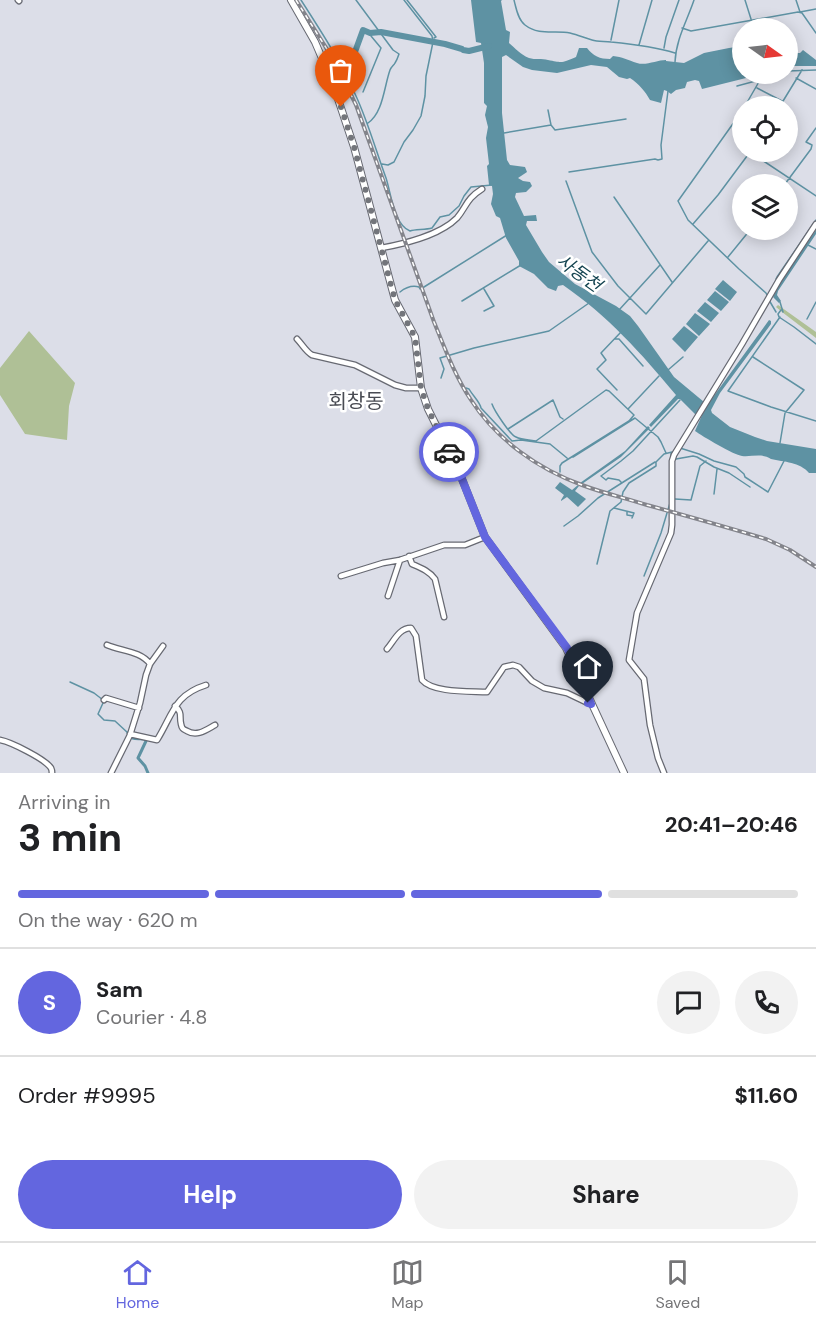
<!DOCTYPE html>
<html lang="en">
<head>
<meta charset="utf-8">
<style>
  :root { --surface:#fff; --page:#f2f2f2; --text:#202124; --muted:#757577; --line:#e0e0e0; --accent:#6366df }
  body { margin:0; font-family:"DM Sans","Noto Sans KR",sans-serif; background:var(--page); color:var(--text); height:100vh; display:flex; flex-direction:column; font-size:22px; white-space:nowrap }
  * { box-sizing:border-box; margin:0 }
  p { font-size:20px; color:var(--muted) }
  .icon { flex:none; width:33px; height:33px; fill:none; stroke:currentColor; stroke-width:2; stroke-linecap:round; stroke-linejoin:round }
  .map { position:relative; height:773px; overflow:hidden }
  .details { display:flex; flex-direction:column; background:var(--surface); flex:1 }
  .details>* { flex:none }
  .needle { width:39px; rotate:104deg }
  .tools { position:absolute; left:732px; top:18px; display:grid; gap:12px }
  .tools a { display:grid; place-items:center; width:66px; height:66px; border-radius:50%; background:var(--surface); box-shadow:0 3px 15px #0003; font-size:30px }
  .pin { position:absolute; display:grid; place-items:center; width:51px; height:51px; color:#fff; margin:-62px -26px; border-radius:50% 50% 50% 0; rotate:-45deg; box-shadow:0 0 6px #0007 }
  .pin .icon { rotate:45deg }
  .courier { position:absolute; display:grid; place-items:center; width:60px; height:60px; margin:-30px; border:4px solid #6366df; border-radius:50%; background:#fff; color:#222; box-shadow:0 2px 8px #0007 }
  .headline em { font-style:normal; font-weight:700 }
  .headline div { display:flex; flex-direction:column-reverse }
  .headline { display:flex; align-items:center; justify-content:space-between; height:102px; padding:0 18px }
  h1 { font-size:39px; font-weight:700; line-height:45px }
  .bar { display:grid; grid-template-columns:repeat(4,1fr); gap:9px 6px; align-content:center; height:72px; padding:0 18px }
  .bar i { height:8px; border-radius:4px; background:var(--line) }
  .bar .current { background:var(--accent) }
  .bar p { grid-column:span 4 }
  .line { display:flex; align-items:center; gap:15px; padding:0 18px; border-top:2px solid var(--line) }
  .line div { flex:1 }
  .round { display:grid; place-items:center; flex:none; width:63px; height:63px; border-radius:32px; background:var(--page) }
  .cta { display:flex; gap:12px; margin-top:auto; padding:12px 18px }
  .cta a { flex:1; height:69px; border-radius:36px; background:var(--accent); color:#fff; font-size:24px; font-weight:700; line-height:69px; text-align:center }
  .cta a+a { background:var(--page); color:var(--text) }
  .tabs { display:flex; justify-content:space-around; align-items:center; height:84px; border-top:2px solid var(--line); background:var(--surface); font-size:16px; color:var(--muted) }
  .tabs a { display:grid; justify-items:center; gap:3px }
  .tabs .current { color:var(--accent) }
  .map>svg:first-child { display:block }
  .green { fill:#afc096 }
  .water { fill:#5e92a3 }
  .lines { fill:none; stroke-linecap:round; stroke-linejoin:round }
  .stream { stroke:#5e92a3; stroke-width:1.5 }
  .canal { stroke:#5e92a3; stroke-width:3 }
  .river { stroke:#5e92a3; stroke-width:6 }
  .minor-casing { stroke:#676972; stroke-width:7 }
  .major-casing { stroke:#676972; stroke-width:8 }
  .minor { stroke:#fff; stroke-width:4.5 }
  .major { stroke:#fff; stroke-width:6 }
  .rail-casing { stroke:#83848b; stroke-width:4 }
  .rail { stroke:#fff; stroke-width:1.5; stroke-dasharray:4.5; stroke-linecap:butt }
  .done { stroke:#73757b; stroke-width:6; stroke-dasharray:0 10.8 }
  .route { stroke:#6366df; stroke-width:8 }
  .labels { text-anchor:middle; stroke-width:5; stroke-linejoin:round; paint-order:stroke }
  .water-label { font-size:18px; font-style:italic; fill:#154451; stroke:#fff }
  .quarter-label { font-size:20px; fill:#494b53; stroke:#fff }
</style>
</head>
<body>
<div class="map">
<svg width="816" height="773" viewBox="0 0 816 773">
  <rect width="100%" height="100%" fill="#dcdee8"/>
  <path class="green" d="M778,305L816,332V338L782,312L776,307Z
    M29,331L75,383L69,406L67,440L25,434L0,395V368Z"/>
  <path class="water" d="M471,0H502L501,1L506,30L510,32L509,43C515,48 521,55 529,58C535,60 542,58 548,60C563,63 562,63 576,57L579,48H587C593,56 600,59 610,59L613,56C622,57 628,60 637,63C646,66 657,60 666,60V61L684,63L704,53L729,48L742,46V74H762L702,89L699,81L695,80L687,82L685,88L676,90L671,94L667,91L664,90L661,103L650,100C645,91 639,84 630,78L627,79L619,77L607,67L591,65L557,73L532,70L523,67L506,55L502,57V113L507,160L510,165L525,167L527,172L518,178L523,181L530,182L532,186L526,192L516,193L515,197L524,216L536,215L537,221H527L526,225L542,252L549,262L575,284L616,306L630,316L638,326L674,377L704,402L702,406L705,408L769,320L771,321V324L720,393L711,410L712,413L730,427L755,437L767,441L816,449V473H809C800,462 784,462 771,459C762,453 752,457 742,456C734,455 702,436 695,431L702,415L700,414H695L680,399H678L651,427L649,425L676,395C641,353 608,316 563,285L558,286L556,291L548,288L534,274L519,266V261L506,238L500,218L496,216L491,204L493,194L492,186L489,185L487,166L489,164L486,138L488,127L485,115L487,106L484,103V63L481,43L476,42Z
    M803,50L816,60V66H788V51L792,53H800Z
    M816,230V234L778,291L777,295L781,301L779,303L773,297L780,282Z
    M723,280L737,292L730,301L715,289Z
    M715,291L729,302L721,311L707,300Z
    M705,302L719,313L711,322L697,311Z
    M695,313L710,324L699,336L686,324Z
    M684,326L698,337L685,352L672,339Z
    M648,426L650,428L621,457L582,484L580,483L625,451Z
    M560,482L572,490L578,485L579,486L575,491L586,499L578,507L567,497L561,501V500L564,495L555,488Z"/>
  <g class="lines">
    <path class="stream" d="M301,0C321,31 341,62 356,96C368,122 376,151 386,178C391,193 394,225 410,231C415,229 425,230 432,228L440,217L449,215L459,206L464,196L471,187L492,185
      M356,0L393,50L399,54C398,57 397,60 395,63C394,65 391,67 390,70C384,87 383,113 368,123
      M407,0L436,37L434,38
      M514,0C516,8 518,20 525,25C539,36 555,30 570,33C578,35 585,38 592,40C598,42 605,41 611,42C632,44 656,47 675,53
      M745,0L751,19
      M796,0L800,12L816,9
      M682,28L691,31L798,12L802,13L816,33
      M611,40L619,0
      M639,45L652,0
      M664,48L666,37L679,0
      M675,62C676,39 687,21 694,0
      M788,71L816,70
      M796,78L816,89
      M737,86L782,74
      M757,88L782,101
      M363,92L381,48L371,36V33
      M745,106L760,80
      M780,106L802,70
      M548,110L551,125
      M742,111L678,201L688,220L739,269L766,293L767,295
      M504,133L551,125L555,130L626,119
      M750,152L816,196
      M382,164L388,165L394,162L404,142L413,130L421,116L425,96L426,76L433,42L432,36L404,0
      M569,172L655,159L658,160L662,159L661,145L668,91
      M566,181L592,252L618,286L646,314L708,241
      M785,184L811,149L812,145L806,142L816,128
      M614,197L672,282
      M693,224L718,195L750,152
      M808,245L816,249
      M728,257L750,230
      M778,281L776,279L777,277L816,220
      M484,289L494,306L484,311
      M400,292C405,288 412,285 419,287L420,289L424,287L507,235
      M769,300L776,312
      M462,301L521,265
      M780,302L783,312
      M619,310L660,265
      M781,310L778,314L779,317L794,327L816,344
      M780,317L728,391L771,407L816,421
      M807,319L816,302
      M615,339H619L643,366
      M753,357L804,390L785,413L780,443
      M668,370L683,357
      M441,378L444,369L440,358L474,348L549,331L589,303
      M466,388L469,389C473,396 480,402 481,408L512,441L521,440L550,444L567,458
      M617,390L597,369L606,360L601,353L621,332
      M492,404C494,410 510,435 516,437C521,440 530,440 536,441L606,390L609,391L634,415L629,421L562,463L560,466V472
      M628,409L659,376
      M508,429L553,400L560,417L563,419
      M680,448L699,454L714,461L736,467L744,474L745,477L768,492L784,461
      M573,457L635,418L658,437L661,442L666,453
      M676,459L693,456L697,457L714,467L729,473L750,487
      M670,471L671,454L676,448
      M621,482L619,480L608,478L606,480L601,476L621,461L633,451L680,400
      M714,494L717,469
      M675,499L691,500L700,466L706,461
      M614,508L634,513L632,518
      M627,512V515L633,516
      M564,526L578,516L598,498L655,462
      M597,564L610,511L621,502L623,492L629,483L656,466V462L664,454L672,452
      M644,576L661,533L670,503
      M70,682L94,693L103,700V703L98,714L104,720L115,721L128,733"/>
    <path class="canal" d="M128,733C131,741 138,738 145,739L146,741L138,758L145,766L148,773"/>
    <path class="river" d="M348,71L363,30L370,33L381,32L445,44L462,49L463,50L469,51L489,46"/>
    <defs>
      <path id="minor" d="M18,0L19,1
        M381,248C404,244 440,235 457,218C467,206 466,199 482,189
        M297,339C302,344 306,352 312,355L355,365L395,385L406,388H421
        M409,556L412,564C421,568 429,571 435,579L444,617
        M341,576L383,563L400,560L444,545H465L485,537
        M388,596L400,560
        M107,645C121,651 141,651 150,664
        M387,649C394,641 399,628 411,628L416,636L422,680C433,693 470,691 487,692L504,667L513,665L519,667L532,681L544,688L567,693L588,703L591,704
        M104,700L106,698L139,708
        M175,706C183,713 179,716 181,724C182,729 183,729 187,731C197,737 206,730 215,725
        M130,734L157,740C173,714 174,695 206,685
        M0,740C11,742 45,759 51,768C52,770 52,771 52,773
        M111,773L130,735L140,703L146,675L150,664L163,646
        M664,773L658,758L650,725L644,679L629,660L637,613L671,533L672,525V461L674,455L742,344L779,280L816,224"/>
      <path id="major" d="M291,0L315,42L333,84L354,147L395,300L415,337L421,388L428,409L458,469L485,537L566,648L624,773"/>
    </defs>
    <use href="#minor" class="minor-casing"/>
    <use href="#major" class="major-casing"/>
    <use href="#minor" class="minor"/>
    <use href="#major" class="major"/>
    <defs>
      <path id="rail" d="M296,0L335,62L356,105L434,322C445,349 455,376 471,400C497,440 538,469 582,485C603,493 625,498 647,505C687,516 726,527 766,539L790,550L816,567"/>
    </defs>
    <use href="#rail" class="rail-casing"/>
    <use href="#rail" class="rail"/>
  </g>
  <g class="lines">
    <path class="done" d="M341,107L354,147L395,300L415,337L421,388L428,409L449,452"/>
    <path class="route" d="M449,452L458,469L485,537L567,648L572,658L591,704L588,703"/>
  </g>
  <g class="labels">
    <g class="water-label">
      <text transform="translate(579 273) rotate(36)" y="6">사동천</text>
    </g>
    <g class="quarter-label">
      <text x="356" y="408">회창동</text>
    </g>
  </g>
</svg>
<div class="tools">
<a><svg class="needle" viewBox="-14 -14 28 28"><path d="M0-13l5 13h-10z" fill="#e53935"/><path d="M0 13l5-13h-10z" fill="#757577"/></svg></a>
<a><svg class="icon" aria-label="locate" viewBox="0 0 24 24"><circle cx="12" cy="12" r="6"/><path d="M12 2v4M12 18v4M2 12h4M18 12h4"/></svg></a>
<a><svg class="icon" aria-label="layers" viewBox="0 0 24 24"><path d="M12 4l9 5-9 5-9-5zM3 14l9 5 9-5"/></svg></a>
</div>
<div class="pin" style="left:341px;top:107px;background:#ea580c"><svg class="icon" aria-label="bag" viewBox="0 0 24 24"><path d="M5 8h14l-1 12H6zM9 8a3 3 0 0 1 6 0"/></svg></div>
<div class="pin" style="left:588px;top:703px;background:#1f2937"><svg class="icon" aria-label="home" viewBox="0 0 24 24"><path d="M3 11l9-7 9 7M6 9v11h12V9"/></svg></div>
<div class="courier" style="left:449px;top:452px"><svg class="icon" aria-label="car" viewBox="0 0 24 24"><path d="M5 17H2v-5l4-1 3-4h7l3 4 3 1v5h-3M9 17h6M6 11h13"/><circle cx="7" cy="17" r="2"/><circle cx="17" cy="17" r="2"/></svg></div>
</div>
<section class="details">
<div class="headline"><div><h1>3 min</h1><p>Arriving in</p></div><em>20:41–20:46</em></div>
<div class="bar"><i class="current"></i><i class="current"></i><i class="current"></i><i></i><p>On the way · 620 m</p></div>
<div class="line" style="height:108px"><b class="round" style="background:var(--accent);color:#fff">S</b><div><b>Sam</b><p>Courier · 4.8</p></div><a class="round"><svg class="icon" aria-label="chat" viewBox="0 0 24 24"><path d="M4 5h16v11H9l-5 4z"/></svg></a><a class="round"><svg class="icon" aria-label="phone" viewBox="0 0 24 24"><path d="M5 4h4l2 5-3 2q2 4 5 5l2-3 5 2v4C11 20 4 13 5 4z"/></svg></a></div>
<div class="line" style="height:78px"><div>Order #9995</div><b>$11.60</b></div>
<div class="cta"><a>Help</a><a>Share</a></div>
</section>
<nav class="tabs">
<a class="current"><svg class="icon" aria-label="home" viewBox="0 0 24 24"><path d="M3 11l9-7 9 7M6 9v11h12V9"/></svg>Home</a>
<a><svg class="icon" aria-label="map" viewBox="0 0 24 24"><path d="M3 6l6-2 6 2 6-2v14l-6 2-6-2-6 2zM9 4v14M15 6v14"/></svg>Map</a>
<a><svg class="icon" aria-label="saved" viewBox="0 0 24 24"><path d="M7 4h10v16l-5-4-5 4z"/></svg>Saved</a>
</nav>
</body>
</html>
